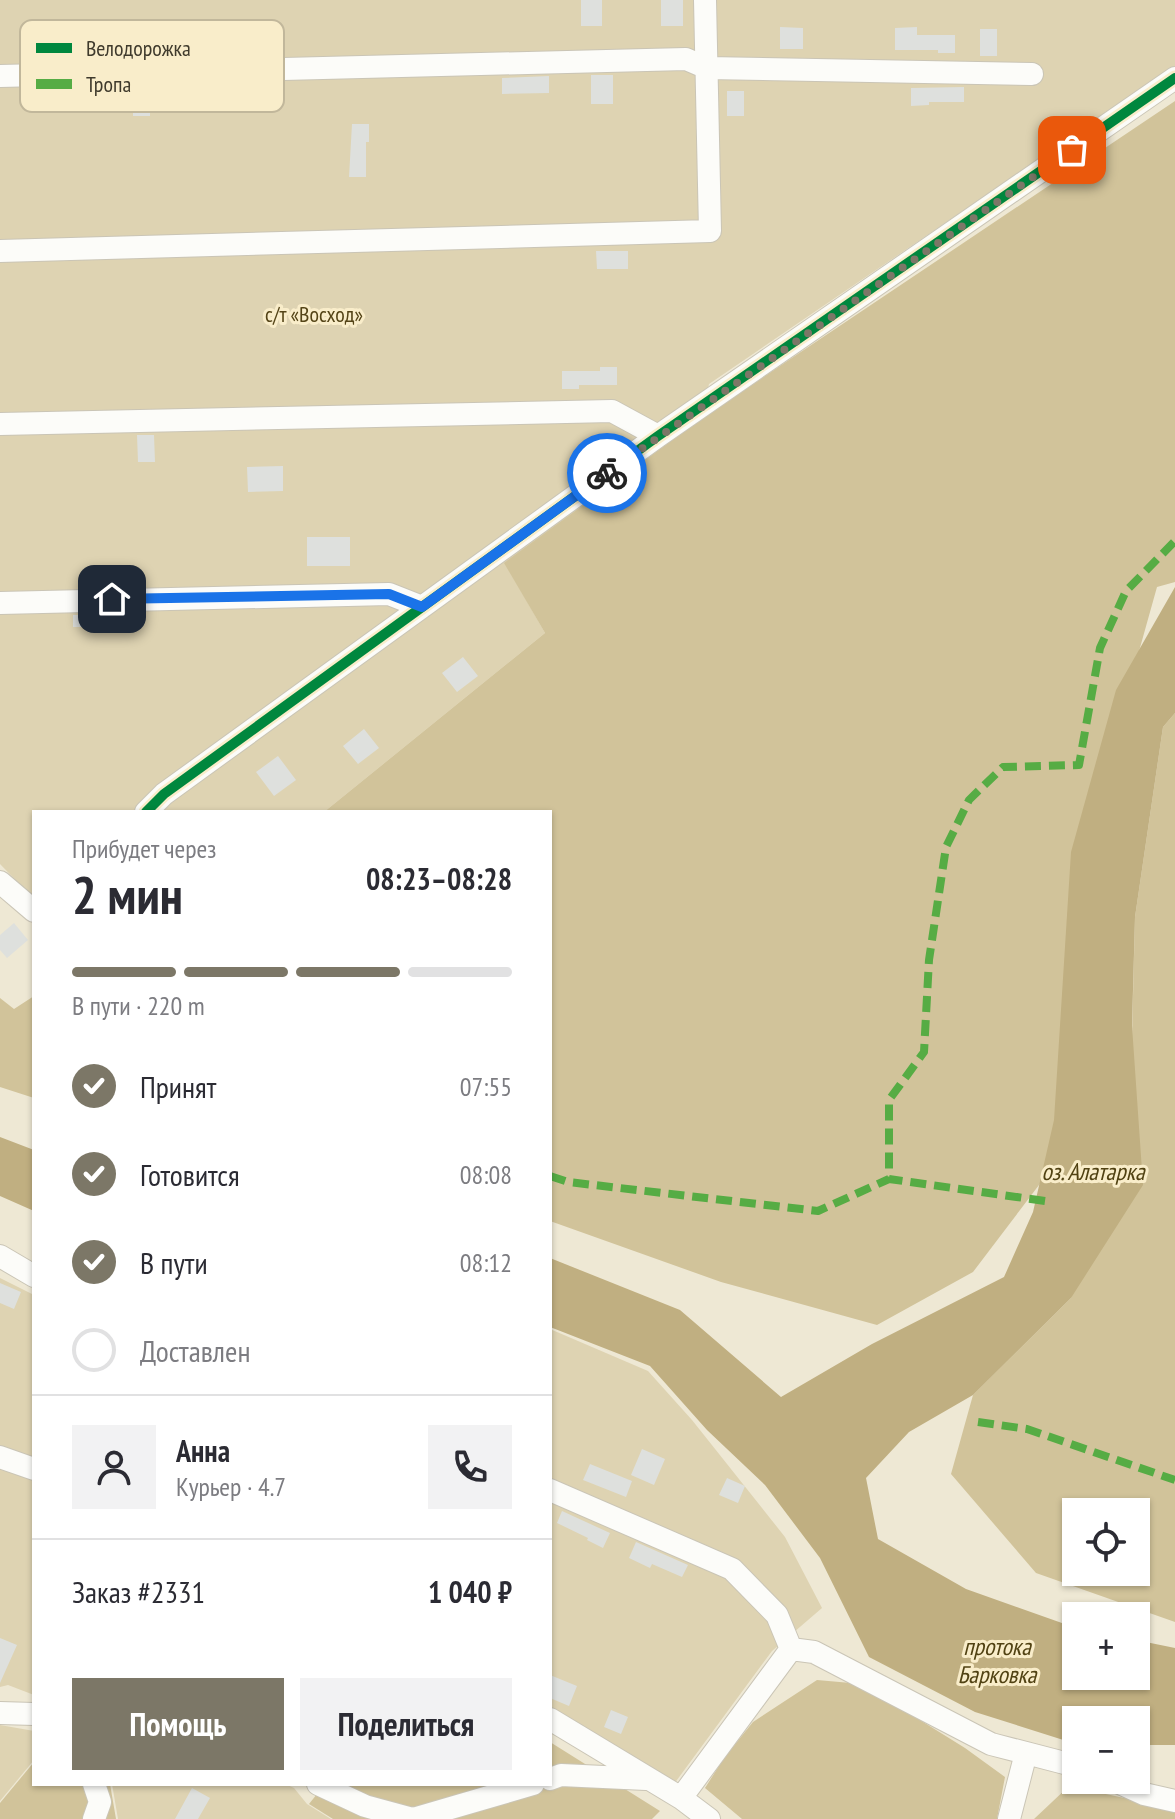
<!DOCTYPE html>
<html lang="ru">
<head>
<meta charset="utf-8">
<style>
  :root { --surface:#fff; --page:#f2f2f3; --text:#2b2b33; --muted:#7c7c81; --line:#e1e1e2; --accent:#7c7767 }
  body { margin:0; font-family:"PT Sans Narrow",sans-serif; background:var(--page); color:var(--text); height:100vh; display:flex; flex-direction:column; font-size:30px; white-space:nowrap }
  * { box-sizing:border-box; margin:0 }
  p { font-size:26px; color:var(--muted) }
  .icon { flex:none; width:44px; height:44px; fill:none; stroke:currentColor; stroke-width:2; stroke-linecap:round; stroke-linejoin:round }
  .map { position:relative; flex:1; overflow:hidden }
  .side { position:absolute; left:32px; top:810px; width:520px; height:976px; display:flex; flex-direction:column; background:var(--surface); border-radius:0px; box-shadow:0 2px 6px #0004 }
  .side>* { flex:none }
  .buttons { position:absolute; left:1062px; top:1498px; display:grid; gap:16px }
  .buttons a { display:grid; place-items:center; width:88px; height:88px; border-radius:0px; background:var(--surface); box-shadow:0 2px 6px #0004; font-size:40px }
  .pin { position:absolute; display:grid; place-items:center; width:68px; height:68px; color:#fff; margin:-34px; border-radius:16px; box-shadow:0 4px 12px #0006 }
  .courier { position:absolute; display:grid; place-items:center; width:80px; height:80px; margin:-40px; border:6px solid #1a73e8; border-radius:50%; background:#fff; color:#222; box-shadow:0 2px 10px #0007 }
  .head em { font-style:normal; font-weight:600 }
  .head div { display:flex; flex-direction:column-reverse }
  .head { display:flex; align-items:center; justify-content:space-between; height:136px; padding:0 40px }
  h1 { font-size:52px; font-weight:600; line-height:60px }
  .bar { display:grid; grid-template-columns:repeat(4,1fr); gap:12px 8px; align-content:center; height:96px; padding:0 40px }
  .bar i { height:10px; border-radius:6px; background:var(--line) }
  .bar .on { background:var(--accent) }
  .bar p { grid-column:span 4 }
  .line { display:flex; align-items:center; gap:20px; padding:0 40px; border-top:2px solid var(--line) }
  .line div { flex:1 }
  .round { display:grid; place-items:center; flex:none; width:84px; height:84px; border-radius:0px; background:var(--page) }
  ol { padding:0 40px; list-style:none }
  li { display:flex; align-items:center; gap:24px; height:88px }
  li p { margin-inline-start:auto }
  li .icon { padding:8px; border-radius:50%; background:var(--accent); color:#fff; stroke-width:4 }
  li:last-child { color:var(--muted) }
  li i { width:44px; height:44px; border:4px solid var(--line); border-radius:50% }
  .action { display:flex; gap:16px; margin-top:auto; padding:16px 40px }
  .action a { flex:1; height:92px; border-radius:0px; background:var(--accent); color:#fff; font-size:32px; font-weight:600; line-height:92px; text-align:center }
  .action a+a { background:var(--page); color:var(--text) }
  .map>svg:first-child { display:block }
  .green { fill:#ded3b2 }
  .forest { fill:#d1c39a; fill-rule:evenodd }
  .water { fill:#c0af81 }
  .building { fill:#dee0dd }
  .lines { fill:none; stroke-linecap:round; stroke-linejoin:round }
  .minor-casing { stroke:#cac5b6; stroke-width:24 }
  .minor { stroke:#fcfcf9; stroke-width:22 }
  .quiet { stroke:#56ac44; stroke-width:8; stroke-dasharray:16 8; stroke-linecap:butt }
  .cycleway-casing { stroke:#f9edca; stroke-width:15 }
  .cycleway { stroke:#00873e; stroke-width:10 }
  .done { stroke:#7c7767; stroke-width:8; stroke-dasharray:0 14.4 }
  .route { stroke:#1a73e8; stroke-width:10 }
  .labels { text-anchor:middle; stroke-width:6; stroke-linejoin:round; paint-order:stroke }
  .park-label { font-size:22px; fill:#544417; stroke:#f9edca }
  .water-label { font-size:24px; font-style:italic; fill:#514213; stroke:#f9edca }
  .key { fill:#f9edca; stroke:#c1b79b; stroke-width:2 }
  .key-label { font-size:22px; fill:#3f3a2c }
</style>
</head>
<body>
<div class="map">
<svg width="1175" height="1819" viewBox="0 0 1175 1819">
  <rect width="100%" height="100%" fill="#eee8d4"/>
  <path class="green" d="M0,0H1175V66L709,384L701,419L505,563L545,633L324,812H34V899L0,864Z
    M0,1278L34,1295V1695L8,1685L0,1687Z
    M550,1329L648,1371L692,1420L785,1537L822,1608L772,1651L674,1784L550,1709Z
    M0,1725L34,1731V1760L0,1801Z
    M112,1784H285L294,1788L307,1804L331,1819H118Z"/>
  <path class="forest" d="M1175,101V582L1157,587L1108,762L1058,1160L973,1272L877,1325L721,1282L550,1221V812H324L545,633L504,563L701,419Z
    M1175,713V1622L1036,1573L951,1474L973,1395L1071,1298L1132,1036L1135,917L1163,727ZM1076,1512H1136V1572H1076Z
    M34,996V1098L0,1087V998L14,1009Z
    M817,1680L862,1684L965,1748L1005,1777L997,1819H742L705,1788L724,1758L753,1722Z
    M550,1742L660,1811L652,1819H333L309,1804L325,1784H550Z
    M34,1762V1784H110L116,1819H0V1803Z
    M1069,1786L1175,1809V1819H1034Z"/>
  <path class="water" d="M1175,587V713L1163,727L1135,917L1132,1026L1143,1185L1071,1298L973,1395L909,1432L866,1478L878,1539L966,1589L1076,1628V1676H1136V1640L1175,1648V1745H1136V1720H1076V1744L975,1712L869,1657L820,1558L765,1485L707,1430L650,1366L550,1327V1258L680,1310L781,1397L872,1344L1004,1277L1033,1212L1054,1120L1071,852L1116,690Z
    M0,1137L34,1150V1211L0,1196Z"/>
  <path class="building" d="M581,0H602V26H581Z
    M661,0H683V26H661Z
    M780,27L803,28V49H780Z
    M917,27V35H955V53H938V50H895V28Z
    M980,29H997V56H980Z
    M591,75H613V104H591Z
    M549,76V93L502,94V78Z
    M150,86V116H133V87Z
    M964,87V102H929V105L911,106V88Z
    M727,91H744V116H727Z
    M352,124H369V142H366V177H349Z
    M596,251H628V269H597Z
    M600,367H617V385H579V389H562V371H600Z
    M137,435H154L155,462H138Z
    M283,466V491L248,492L247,467Z
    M307,537H350V566H307Z
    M73,615H102V627H73Z
    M463,657L478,676L457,692L442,673Z
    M364,729L379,748L358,764L343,746Z
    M278,756L296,780L274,796L256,772Z
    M14,923L28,940L7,958L0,950V935Z
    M0,1283L21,1292L14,1309L0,1303Z
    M642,1449L665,1459L654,1485L631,1475Z
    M590,1464L632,1481L626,1497L583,1480Z
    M727,1478L745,1486L738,1503L719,1495Z
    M562,1511L610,1533L603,1548L587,1540L588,1538L557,1523Z
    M636,1542L688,1565L682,1577L652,1564L650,1568L629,1558Z
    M0,1638L17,1645L0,1683Z
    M550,1675L577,1686L569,1706L550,1698Z
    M611,1710L628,1717L621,1734L604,1727Z
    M192,1788L210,1798L198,1819H175Z"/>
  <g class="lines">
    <defs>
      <path id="minor" d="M0,76L686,59L707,68L1032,74
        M0,251L710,231L705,0
        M0,424L612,411L658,436
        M0,603L389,594L422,607
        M146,812L164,794L658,436L1175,78
        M0,882L34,911
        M0,1256L34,1276
        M0,1457L34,1469
        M550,1490L732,1569L777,1615L791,1649L681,1798
        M791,1649L814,1652L991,1744L1076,1766
        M0,1713L34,1714
        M550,1719L681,1798L709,1819
        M550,1779L561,1775L646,1779
        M1113,1780L1144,1794L1175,1801
        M94,1784L100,1802L94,1819
        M318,1784L365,1806L413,1819L533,1784
        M1009,1819L1026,1753"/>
    </defs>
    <use href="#minor" class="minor-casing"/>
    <use href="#minor" class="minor"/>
    <path class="quiet" d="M550,1176L568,1182L818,1211L889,1179
      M1045,1201L889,1179V1100L924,1052L929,960L946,847L969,800L1003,767L1079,765L1100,648L1126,591L1175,541
      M978,1422L1027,1429L1175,1480"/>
    <defs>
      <path id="cycleway" d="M146,812L164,794L658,436L1175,78"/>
    </defs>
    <use href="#cycleway" class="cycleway-casing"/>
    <use href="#cycleway" class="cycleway"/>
  </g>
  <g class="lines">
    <path class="done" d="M607,473L1072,150"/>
    <path class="route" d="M112,599L389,594L422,607L607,473"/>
  </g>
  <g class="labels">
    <g class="park-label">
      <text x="314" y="322">с/т «Восход»</text>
    </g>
    <g class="water-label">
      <text x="1093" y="1180">оз. Алатарка</text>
      <text x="997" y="1655">протока<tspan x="997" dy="28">Барковка</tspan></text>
    </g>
  </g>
  <rect x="20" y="20" width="264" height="92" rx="12" class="key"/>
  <rect x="36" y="43" width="36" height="10" fill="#00873e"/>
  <rect x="36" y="79" width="36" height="10" fill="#56ac44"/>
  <g class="key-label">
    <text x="86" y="56">Велодорожка</text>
    <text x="86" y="92">Тропа</text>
  </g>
</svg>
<div class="buttons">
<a><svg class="icon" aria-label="locate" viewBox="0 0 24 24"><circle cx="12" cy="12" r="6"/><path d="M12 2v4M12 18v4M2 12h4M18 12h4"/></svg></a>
<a>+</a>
<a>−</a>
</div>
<div class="pin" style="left:1072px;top:150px;background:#ea580c"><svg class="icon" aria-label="bag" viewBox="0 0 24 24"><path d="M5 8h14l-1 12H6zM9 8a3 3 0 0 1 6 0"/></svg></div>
<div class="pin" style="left:112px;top:599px;background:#1f2937"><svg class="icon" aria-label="home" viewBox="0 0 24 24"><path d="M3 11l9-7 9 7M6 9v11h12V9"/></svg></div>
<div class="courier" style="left:607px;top:473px"><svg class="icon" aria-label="bike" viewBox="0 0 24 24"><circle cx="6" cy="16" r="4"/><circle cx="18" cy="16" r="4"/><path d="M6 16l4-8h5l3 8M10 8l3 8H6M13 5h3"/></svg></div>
<section class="side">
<div class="head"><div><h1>2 мин</h1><p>Прибудет через</p></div><em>08:23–08:28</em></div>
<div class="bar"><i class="on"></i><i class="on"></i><i class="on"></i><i></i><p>В пути · 220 m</p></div>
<ol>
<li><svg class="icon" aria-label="check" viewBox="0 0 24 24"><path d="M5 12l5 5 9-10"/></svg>Принят<p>07:55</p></li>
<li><svg class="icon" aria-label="check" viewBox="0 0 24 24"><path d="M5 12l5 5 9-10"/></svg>Готовится<p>08:08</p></li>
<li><svg class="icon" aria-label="check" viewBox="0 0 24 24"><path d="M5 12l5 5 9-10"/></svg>В пути<p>08:12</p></li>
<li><i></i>Доставлен</li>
</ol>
<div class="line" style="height:144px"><a class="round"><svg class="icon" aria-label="person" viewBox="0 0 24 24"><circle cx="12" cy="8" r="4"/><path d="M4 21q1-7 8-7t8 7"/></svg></a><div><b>Анна</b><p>Курьер · 4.7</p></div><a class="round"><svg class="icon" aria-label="phone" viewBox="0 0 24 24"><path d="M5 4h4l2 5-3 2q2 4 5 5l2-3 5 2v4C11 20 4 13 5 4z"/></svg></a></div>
<div class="line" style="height:104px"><div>Заказ #2331</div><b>1 040 ₽</b></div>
<div class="action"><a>Помощь</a><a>Поделиться</a></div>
</section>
</div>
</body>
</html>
